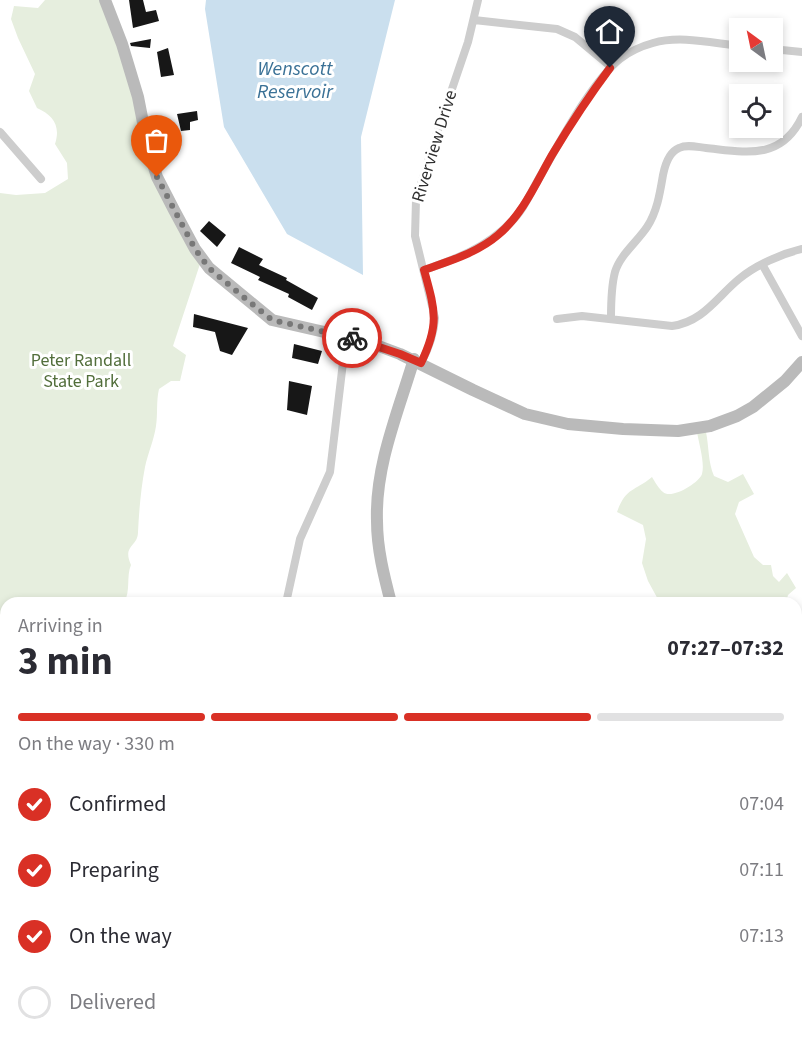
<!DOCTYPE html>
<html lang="en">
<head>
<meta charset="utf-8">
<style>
  :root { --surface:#fff; --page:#f7f7f7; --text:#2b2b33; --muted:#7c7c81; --line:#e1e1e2; --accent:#d93025 }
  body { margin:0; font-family:"Source Sans 3",sans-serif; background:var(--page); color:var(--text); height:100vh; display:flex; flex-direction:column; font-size:22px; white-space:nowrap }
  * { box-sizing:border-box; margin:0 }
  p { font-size:20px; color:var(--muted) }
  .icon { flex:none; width:33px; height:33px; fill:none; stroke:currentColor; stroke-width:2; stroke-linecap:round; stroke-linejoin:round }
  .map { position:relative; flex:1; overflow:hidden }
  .drawer { position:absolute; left:0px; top:597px; width:802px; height:450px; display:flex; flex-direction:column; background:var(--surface); border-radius:18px 18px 0 0; box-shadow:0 3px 9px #0003 }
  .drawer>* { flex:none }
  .needle { width:39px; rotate:327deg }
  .controls { position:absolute; left:729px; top:18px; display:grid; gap:12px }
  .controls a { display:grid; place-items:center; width:54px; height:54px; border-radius:0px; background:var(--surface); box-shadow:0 3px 9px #0003; font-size:30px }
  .pin { position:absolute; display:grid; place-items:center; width:51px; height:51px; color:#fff; margin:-62px -26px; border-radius:50% 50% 50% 0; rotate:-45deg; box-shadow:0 0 6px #0007 }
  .pin .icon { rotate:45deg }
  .courier { position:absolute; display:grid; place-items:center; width:60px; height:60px; margin:-30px; border:4px solid #d93025; border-radius:50%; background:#fff; color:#222; box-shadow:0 2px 8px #0007 }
  .overview em { font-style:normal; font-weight:700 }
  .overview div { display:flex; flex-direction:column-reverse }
  .overview { display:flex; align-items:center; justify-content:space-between; height:102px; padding:0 18px }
  h1 { font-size:39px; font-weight:700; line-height:45px }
  .bar { display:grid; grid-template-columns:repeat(4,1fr); gap:9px 6px; align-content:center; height:72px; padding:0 18px }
  .bar i { height:8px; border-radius:4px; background:var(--line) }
  .bar .active { background:var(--accent) }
  .bar p { grid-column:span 4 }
  ol { padding:0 18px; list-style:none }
  li { display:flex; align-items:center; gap:18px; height:66px }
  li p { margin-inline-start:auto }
  li .icon { padding:6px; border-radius:50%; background:var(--accent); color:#fff; stroke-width:4 }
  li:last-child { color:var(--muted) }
  li i { width:33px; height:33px; border:3px solid var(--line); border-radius:50% }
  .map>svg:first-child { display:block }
  .green { fill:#e6eede }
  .water { fill:#cadfee }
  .building { fill:#171717 }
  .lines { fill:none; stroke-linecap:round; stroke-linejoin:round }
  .street { stroke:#cdcdcd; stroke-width:8 }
  .secondary { stroke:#bababa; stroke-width:12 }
  .done { stroke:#787878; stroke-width:6; stroke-dasharray:0 10.8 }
  .route { stroke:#d93025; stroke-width:8 }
  .labels { text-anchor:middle; stroke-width:6; stroke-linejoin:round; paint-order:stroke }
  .street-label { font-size:18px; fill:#303030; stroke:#fff }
  .park-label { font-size:18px; fill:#526e3b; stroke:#fff }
  .water-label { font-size:20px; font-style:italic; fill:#3a7196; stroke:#fff }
</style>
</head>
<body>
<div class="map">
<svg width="802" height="1047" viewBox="0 0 802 1047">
  <rect width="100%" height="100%" fill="#fff"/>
  <path class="green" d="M45,0H105L147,144L200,264L173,346L186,355L180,381H171L159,389C156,402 158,413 156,426C154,440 148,453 145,467C141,488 139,511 138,532C138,547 122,545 131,565C126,576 131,591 124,603H6V857L0,856V193L16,195L45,193L68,179L67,163L55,144C61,126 53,115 37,108L29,91L35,74L18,38L11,19L14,6L38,8Z
    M697,432H706C709,447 708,462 714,476L728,482L743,474L754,494L739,502L735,514L754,557L763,565H771L773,576L779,582L787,573L796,588L788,595L786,603H660L648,581L642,563L646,539L643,525L617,512C626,487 634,492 652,477C655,482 659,489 663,492C671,500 699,483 702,474C705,463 699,444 697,432Z
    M369,1041H413L412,1047H372Z
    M508,1041H570L577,1047H508Z"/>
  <path class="water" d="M206,0H395L361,137L363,275L287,234L224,127L205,9Z"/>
  <path class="building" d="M129,0H143L146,12L156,10L159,21L133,28Z
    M151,39L150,48L131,46L130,43Z
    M168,48L174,75L161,77L157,52Z
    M197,111L198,120L190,122V130L181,131L177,114Z
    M165,137L167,148L157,150L155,138Z
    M209,221L226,235L217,247L200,231Z
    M239,247L263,259L259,265L287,278L286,280L318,298L312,310L288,297L289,294L258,280L260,277L231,263Z
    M194,314L248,328L232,355L220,351L215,332L193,327Z
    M294,344L322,351L318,364L292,358Z
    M289,381L312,386L307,415L287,410Z"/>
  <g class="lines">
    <path class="street" d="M474,20L557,29L575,37L611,67
      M772,49L802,52
      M0,132L41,179
      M762,264L802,336
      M424,270C456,259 486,248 511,222C523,211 530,194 538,180C558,146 590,83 620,59C629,52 642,46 653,43C680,35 712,43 740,46
      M611,318C611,303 611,287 615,272C620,255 637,242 647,227C657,212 660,193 663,175C665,165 669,152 679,148C687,144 697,147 706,148C745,152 781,161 802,117
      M557,319L582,316L672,326C703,322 717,297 739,279C756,265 781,254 802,249
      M421,363C429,348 434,335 435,318L415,236L416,200L436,136L468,42L478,0
      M286,603L300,539L330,472L346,337
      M796,654L802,653
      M801,840H802
      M796,1014L802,1020
      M89,1047L98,1041"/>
    <path class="secondary" d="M105,0L122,44L138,97L148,148L157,177L174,210L195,249L209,268L272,320L368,342L400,354L473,390L525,414L568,424L623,429L678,431L710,426L737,416L753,407L785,381L802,362
      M391,603C384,576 377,549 377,521C375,466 398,412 414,359
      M0,980L6,976
      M163,1041L167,1047
      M323,1047V1041"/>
  </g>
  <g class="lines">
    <path class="done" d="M157,177L195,249L209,268L241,295L272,320L352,338"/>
    <path class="route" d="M352,338L400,354L421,363C440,324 435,310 424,270C449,261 477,253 498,235C523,214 536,183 552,155C570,125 589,96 610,68"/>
  </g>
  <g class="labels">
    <g class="street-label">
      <text transform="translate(434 146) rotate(-73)" y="6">Riverview Drive</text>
    </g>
    <g class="park-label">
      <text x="81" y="366">Peter Randall<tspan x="81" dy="21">State Park</tspan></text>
    </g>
    <g class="water-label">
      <text x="295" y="75">Wenscott<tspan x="295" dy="23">Reservoir</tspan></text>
    </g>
  </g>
</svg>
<div class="controls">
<a><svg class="needle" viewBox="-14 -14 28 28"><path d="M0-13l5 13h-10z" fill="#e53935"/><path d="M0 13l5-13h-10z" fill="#7c7c81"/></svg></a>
<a><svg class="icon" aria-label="locate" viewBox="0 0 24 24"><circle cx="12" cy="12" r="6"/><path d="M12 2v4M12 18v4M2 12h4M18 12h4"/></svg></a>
</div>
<div class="pin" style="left:157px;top:177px;background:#ea580c"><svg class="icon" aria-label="bag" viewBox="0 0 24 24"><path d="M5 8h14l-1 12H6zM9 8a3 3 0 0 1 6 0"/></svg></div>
<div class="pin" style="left:610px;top:68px;background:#1f2937"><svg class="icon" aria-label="home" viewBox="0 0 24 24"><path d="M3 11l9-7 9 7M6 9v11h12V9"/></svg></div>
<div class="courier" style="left:352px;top:338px"><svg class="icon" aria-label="bike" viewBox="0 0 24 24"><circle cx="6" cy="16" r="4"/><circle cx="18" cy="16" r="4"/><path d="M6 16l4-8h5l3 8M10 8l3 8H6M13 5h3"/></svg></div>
<section class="drawer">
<div class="overview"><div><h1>3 min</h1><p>Arriving in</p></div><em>07:27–07:32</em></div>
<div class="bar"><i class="active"></i><i class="active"></i><i class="active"></i><i></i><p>On the way · 330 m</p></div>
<ol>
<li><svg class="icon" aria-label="check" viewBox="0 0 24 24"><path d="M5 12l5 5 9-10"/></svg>Confirmed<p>07:04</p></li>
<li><svg class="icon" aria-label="check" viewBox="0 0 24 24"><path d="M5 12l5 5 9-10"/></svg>Preparing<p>07:11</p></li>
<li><svg class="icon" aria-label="check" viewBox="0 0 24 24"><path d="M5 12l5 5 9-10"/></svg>On the way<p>07:13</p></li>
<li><i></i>Delivered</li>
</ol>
</section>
</div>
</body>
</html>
